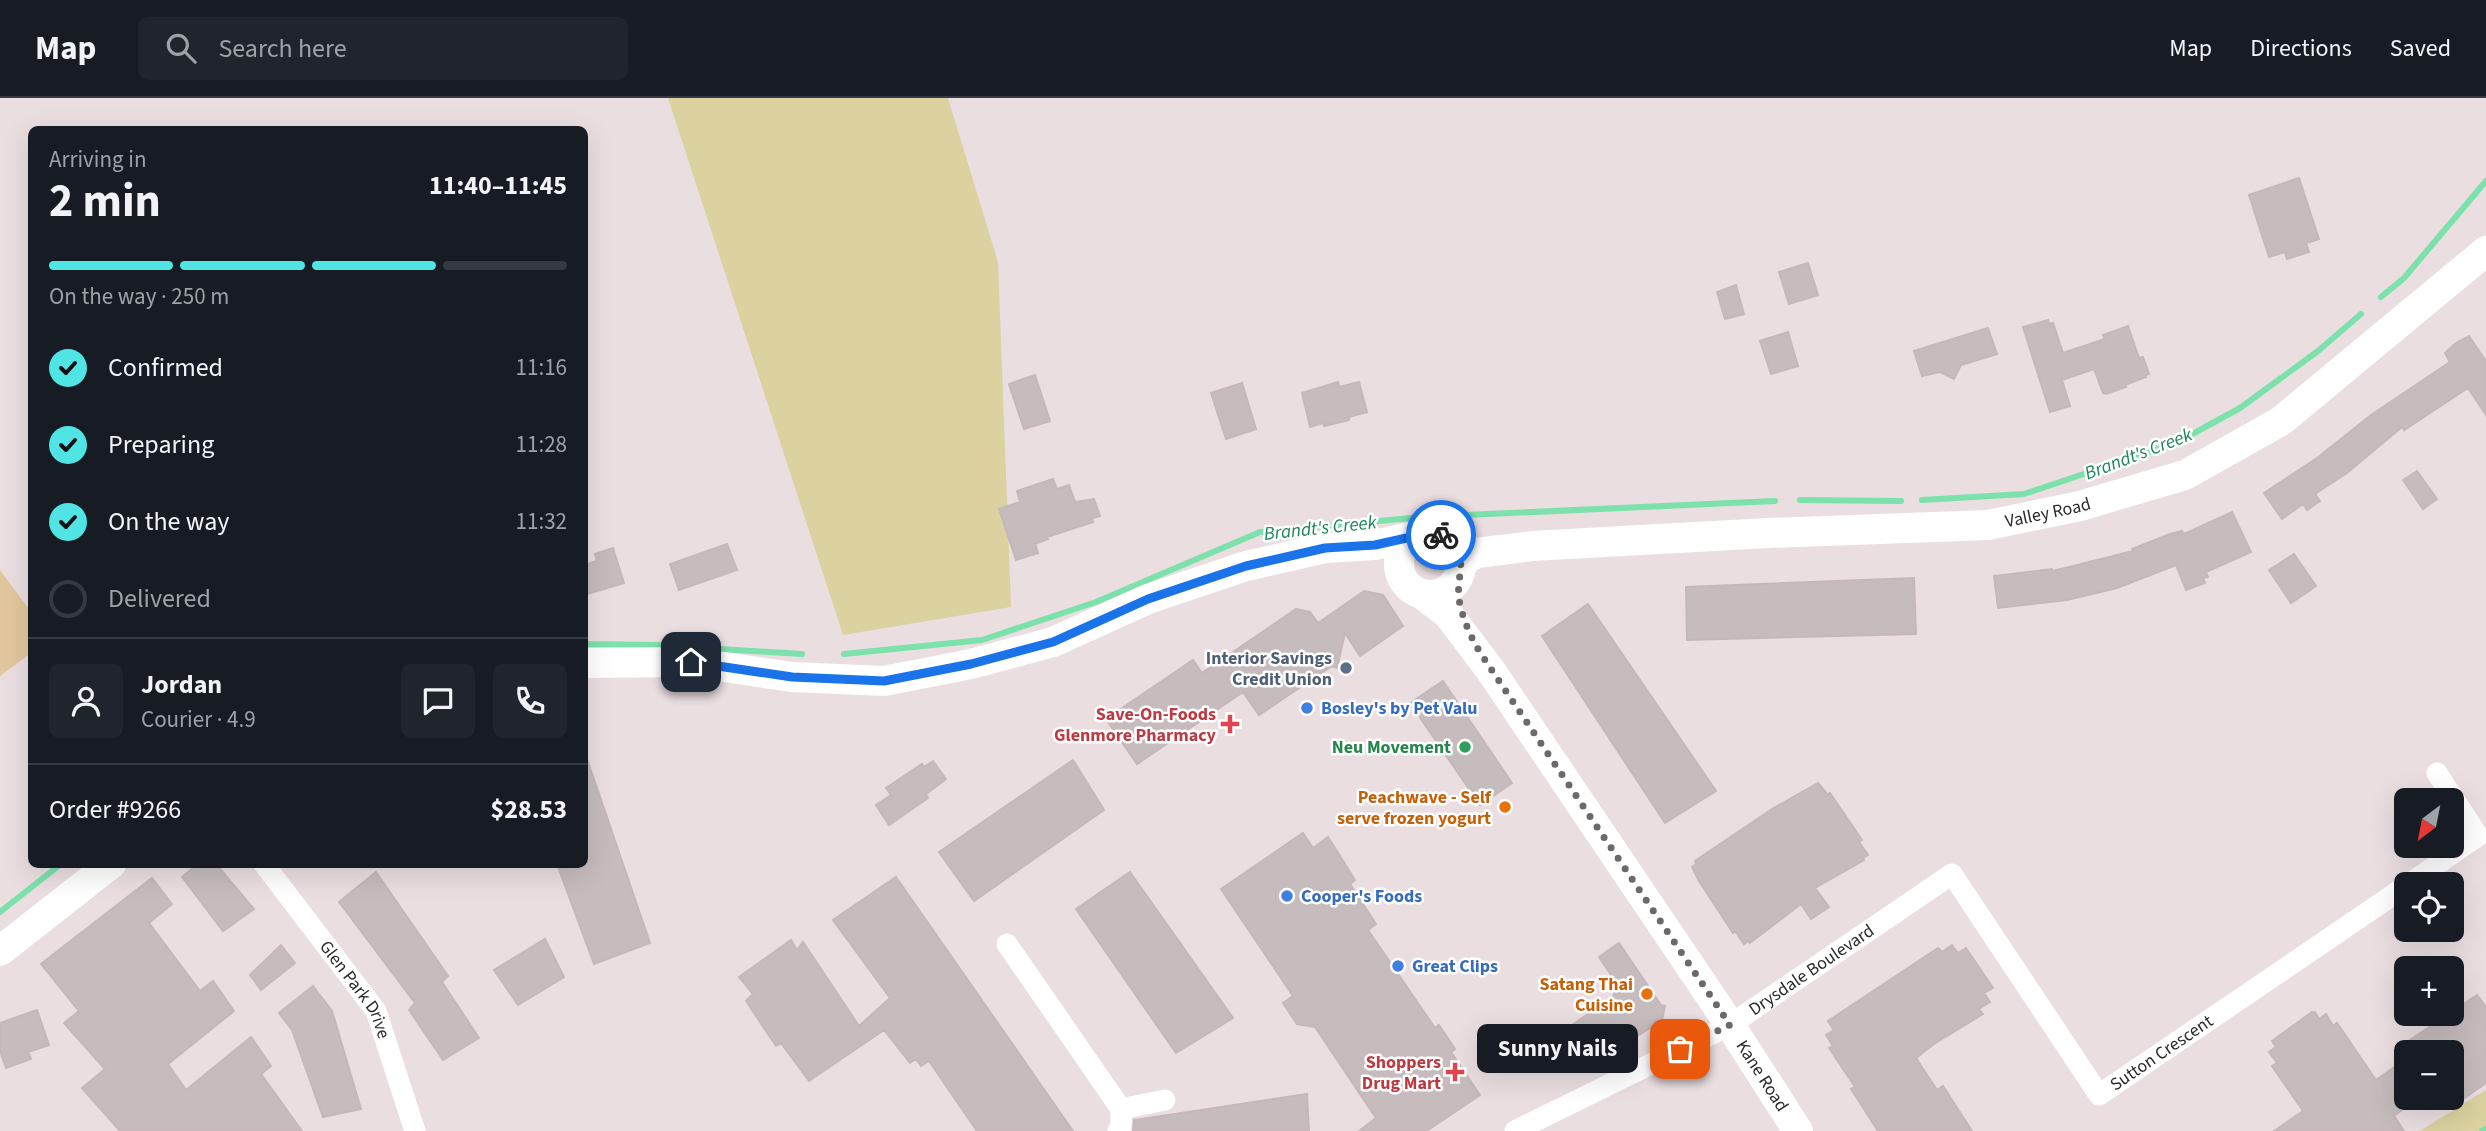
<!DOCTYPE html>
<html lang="en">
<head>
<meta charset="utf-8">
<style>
  :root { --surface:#171b24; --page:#20242c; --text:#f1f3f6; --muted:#9ea1a6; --line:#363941; --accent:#50e4e5 }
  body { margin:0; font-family:"Source Sans 3",sans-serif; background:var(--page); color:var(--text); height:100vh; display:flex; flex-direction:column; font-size:26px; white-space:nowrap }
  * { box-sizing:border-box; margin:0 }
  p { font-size:23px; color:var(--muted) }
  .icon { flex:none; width:38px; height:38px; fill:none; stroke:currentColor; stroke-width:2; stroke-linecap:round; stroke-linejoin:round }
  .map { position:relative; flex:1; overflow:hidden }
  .details { position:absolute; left:28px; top:28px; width:560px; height:742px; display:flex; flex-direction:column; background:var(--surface); border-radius:10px; box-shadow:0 7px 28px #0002 }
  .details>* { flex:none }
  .needle { width:46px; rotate:212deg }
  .buttons { position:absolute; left:2394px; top:690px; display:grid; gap:14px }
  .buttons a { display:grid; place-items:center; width:70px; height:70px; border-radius:10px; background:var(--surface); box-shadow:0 7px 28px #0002; font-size:35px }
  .pin { position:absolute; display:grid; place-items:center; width:60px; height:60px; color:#fff; margin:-30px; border-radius:14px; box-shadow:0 4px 10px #0006 }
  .courier { position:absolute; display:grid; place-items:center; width:70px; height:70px; margin:-35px; border:5px solid #1a73e8; border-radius:50%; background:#fff; color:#222; box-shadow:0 2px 9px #0007 }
  .bubble { position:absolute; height:49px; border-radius:10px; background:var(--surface); box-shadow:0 7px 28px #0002; font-size:23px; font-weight:700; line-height:49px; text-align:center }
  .overview em { font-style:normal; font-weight:700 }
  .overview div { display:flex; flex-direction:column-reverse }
  .overview { display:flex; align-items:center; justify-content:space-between; height:119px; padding:0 21px }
  h1 { font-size:46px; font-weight:700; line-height:52px }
  .bar { display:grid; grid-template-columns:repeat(4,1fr); gap:10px 7px; align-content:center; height:84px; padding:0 21px }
  .bar i { height:9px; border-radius:5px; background:var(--line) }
  .bar .on { background:var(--accent) }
  .bar p { grid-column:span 4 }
  .line { display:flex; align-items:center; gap:18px; padding:0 21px; border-top:2px solid var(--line) }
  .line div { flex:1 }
  .round { display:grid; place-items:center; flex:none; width:74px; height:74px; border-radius:10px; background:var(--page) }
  ol { padding:0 21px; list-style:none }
  li { display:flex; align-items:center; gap:21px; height:77px }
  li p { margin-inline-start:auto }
  li .icon { padding:7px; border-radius:50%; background:var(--accent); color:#111; stroke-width:4 }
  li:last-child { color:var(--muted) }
  li i { width:38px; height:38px; border:4px solid var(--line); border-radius:50% }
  header { display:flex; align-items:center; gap:42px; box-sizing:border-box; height:98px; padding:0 35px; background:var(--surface); border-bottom:2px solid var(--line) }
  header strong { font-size:33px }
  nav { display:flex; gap:38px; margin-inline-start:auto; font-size:24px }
  .search { width:490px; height:63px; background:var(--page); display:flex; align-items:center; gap:18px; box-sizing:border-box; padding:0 24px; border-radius:10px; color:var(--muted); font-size:26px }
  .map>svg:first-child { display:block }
  .green { fill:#dbd2a0 }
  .pitch { fill:#e1c79d }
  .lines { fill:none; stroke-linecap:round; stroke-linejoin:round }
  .stream { stroke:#7ce1ab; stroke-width:6 }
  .building { fill:#c6bcbe; stroke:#c6b8ba; stroke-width:2 }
  .street { stroke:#fff; stroke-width:21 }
  .secondary { stroke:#fff; stroke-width:30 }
  .done { stroke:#6d696a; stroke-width:7; stroke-dasharray:0 12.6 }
  .route { stroke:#1a73e8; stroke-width:9 }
  .service-dot { fill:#5c6f8a; stroke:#fff; stroke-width:2.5 }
  .shop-dot { fill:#3f7fe0; stroke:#fff; stroke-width:2.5 }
  .health-dot { fill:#e0444e; stroke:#fff; stroke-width:2.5 }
  .leisure-dot { fill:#2e9e5b; stroke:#fff; stroke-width:2.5 }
  .food-dot { fill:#e8710a; stroke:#fff; stroke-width:2.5 }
  .labels { text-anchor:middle; stroke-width:5; stroke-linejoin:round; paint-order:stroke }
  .street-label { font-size:18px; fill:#2a2a2a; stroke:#fff }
  .service-label { font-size:18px; font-weight:bold; fill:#4e5e75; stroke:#fff; text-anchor:end }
  .shop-label { font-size:18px; font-weight:bold; fill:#366cbe; stroke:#fff; text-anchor:start }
  .health-label { font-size:18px; font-weight:bold; fill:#be3a42; stroke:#fff; text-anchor:end }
  .leisure-label { font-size:18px; font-weight:bold; fill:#27864d; stroke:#fff; text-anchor:end }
  .food-label { font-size:18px; font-weight:bold; fill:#c56008; stroke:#fff; text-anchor:end }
  .water-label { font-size:19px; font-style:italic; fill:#1b8654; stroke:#fff }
</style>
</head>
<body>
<header>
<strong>Map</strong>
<div class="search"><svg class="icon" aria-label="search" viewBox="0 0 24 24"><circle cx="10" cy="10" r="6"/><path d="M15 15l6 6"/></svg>Search here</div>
<nav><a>Map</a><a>Directions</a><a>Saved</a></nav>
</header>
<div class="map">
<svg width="2486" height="1033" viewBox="0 0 2486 1033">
  <rect width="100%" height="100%" fill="#eadee1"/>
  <path class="green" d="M668,0H948L998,164L1011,509L843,537Z
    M2486,992V1033H2419L2426,1029Z"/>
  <path class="pitch" d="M0,472L31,514V555L0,578Z"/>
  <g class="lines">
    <path class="stream" d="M2381,199L2404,180L2486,83
      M1800,402L1901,403
      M1922,402L2024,396L2176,345L2240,310L2318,253L2361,216
      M584,546L656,547L802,556
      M844,556L982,542L1096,504L1260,434L1422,419L1775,403
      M0,814L61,766
      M2482,1033L2486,1031"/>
  </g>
  <path class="building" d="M2299,80L2319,141L2306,145L2309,154L2287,161L2285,154L2269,159L2249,97Z
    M1808,165L1818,197L1789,206L1779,174Z
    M1736,187L1744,216L1725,221L1717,194Z
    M2048,222L2049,226L2053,225L2063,255L2105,241L2103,237L2128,228L2139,260L2143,259L2149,276L2145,277L2146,279L2125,287L2126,289L2106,296L2103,295L2094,271L2062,282L2070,308L2050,314L2023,229Z
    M1988,230L1997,256L1961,267L1954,281L1940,274L1922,278L1914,253Z
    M1788,234L1798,268L1771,276L1760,243Z
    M2469,238L2486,263V317L2468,290L2404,332L2402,329L2347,375L2315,396L2320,403L2307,412L2303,406L2282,421L2264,395L2317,360L2371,317L2450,264L2445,255L2456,245Z
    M1035,277L1050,323L1024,331L1009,286Z
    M1338,284L1339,289L1359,284L1367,314L1349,319V322L1324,328L1323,325L1310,329L1302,295Z
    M1242,285L1256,331L1226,341L1211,295Z
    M2417,373L2437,401L2423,411L2403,382Z
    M1053,381L1057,391L1069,387L1075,404L1094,401L1100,418L1092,420L1093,424L1047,439L1048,441L1035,446L1038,455L1016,462L999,411L1020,404L1017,393Z
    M2232,414L2251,454L2206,474L2208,479L2203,480L2205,485L2186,492L2176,467L2117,490L2067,502L1998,510L1994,478L2052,471L2053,473L2133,453L2132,451L2170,436L2182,433L2184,436Z
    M727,446L737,472L679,492L670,466Z
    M613,450L624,485L584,497V467L597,463L595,456Z
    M2294,456L2316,488L2291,505L2269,472Z
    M1914,480L1916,536L1687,542L1686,489Z
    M1364,493L1383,497L1403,528L1360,558L1345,535L1337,570L1332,568L1259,617L1243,594L1137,666L1106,621L1193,562L1202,575L1296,511L1310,514L1318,525Z
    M1588,506L1716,693L1665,725L1542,538Z
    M1443,583L1512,685L1480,707L1410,605Z
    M584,661H587L650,845L594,866L557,766H584Z
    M1073,662L1104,712L974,803L939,754Z
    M933,663L946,681L926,696L928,700L889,727L876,707L891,697L886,690L922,666L924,669Z
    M1818,685L1828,697L1830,695L1862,742L1859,744L1868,757L1863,760L1864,762L1815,790L1829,809L1811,821L1801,806L1750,845L1748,843L1744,846L1735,833L1733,835L1699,783L1692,769L1696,766L1695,763L1772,711Z
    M1303,735L1313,750L1328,739L1355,782L1350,786L1376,826L1368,832L1435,930L1439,927L1455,951L1451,954L1480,997L1428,1032L1359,1033L1376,1020L1315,929L1297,926L1283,905L1293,898L1221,791Z
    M198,766H216L254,811L223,833L182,779Z
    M376,774L448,878L442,884L479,940L443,962L409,912L415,905L339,804Z
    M1130,774L1233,920L1176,955L1076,811Z
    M896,779L1073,1033H977L929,963L921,968L916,961L910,965L884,932L809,983L781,945L776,948L746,903L753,896L739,879L791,842L797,852L803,844L859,928L890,900L833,822Z
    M152,780L172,806L149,825L200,893L213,883L234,913L168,966L186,992L251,939L271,968L261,976L302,1033H120L82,990L105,971L64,925L79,913L41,866Z
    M545,841L564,879L518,907L494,872Z
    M1619,845L1661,907L1665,908L1662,922L1624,947L1622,943L1604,956L1588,953L1572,927L1613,899L1617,886L1599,859Z
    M281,847L295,865L261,892L250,877Z
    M1952,847L1958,855L1966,850L1993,890L1984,895L1990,904L1979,911L1983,916L1934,946L1916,960L1937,992L1943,988L1972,1033H1878L1851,991L1855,989L1829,950L1833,948L1826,937L1834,932L1828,923L1938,850L1942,854Z
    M313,888L332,913L361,1011L323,1019L292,932L279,915Z
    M2477,897L2486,909V985L2460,1003L2452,991V954H2418L2410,942Z
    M37,912L49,947L28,954L31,961L6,970L0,953V925Z
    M2312,914H2315L2319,921L2326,916L2333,928L2337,925L2376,982L2406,961V1009L2394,1018L2404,1033H2274L2303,1013L2272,968L2277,965L2269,954L2276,949L2272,943Z
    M1307,996L1309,1033H1133L1134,1022Z"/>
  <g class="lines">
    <g class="street">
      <path id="s1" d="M264,766L376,913L415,1033"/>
      <path d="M2409,786L2478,738L2437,675"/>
      <path d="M1007,846L1121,1011V1028L1118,1033"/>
      <path d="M1121,1011L1165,1002"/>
      <path id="s2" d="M1515,1033L1730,927L1952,776L2099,997L2406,788"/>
    </g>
    <g class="secondary">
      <circle cx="1430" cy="466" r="31"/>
      <path id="s3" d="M1461,469L1466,461L1477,455L1532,448L1768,435L1988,427L2080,408L2185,377L2281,323L2486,153"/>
      <path id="s4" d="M1423,497L1448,516L1491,573L1730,927L1798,1033"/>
      <path d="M584,565L690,564L792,579L884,583L971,566L1053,544L1148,501L1246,468L1325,450L1375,447L1420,437"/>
      <path d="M0,853L111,766"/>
    </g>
  </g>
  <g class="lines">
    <path class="done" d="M1441,437C1475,454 1453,479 1460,506C1464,524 1471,540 1481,556L1730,927L1680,951"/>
    <path class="route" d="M691,564L792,579L884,583L971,566L1053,544L1148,501L1246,468L1325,450L1375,447L1429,435L1441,437"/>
  </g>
  <circle class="service-dot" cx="1346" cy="570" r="7"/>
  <g class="shop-dot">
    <circle cx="1307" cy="610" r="7"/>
    <circle cx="1287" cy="798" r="7"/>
    <circle cx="1398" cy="868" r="7"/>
  </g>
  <g class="health-dot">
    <path d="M1226.5 615.5h7v7h7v7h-7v7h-7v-7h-7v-7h7z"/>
    <path d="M1451.5 963.5h7v7h7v7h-7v7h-7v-7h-7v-7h7z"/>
  </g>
  <circle class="leisure-dot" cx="1465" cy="649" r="7"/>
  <g class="food-dot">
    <circle cx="1505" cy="709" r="7"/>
    <circle cx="1647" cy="896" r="7"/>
  </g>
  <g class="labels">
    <g class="street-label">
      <text dy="6" stroke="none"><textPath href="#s3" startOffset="595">Valley Road</textPath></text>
      <text dy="6" stroke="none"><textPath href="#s2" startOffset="338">Drysdale Boulevard</textPath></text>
      <text dy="6" stroke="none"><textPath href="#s1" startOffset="156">Glen Park Drive</textPath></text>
      <text dy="6" stroke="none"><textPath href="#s2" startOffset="849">Sutton Crescent</textPath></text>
      <text dy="6" stroke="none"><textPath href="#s4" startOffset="590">Kane Road</textPath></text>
    </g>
    <g class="service-label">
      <text x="1332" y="566">Interior Savings<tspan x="1332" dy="21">Credit Union</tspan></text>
    </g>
    <g class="shop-label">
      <text x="1321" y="616">Bosley's by Pet Valu</text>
      <text x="1301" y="804">Cooper's Foods</text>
      <text x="1412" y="874">Great Clips</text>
    </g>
    <g class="health-label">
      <text x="1216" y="622">Save-On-Foods<tspan x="1216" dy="21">Glenmore Pharmacy</tspan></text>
      <text x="1441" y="970">Shoppers<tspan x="1441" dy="21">Drug Mart</tspan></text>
    </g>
    <g class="leisure-label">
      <text x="1451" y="655">Neu Movement</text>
    </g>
    <g class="food-label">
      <text x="1491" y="705">Peachwave - Self<tspan x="1491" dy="21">serve frozen yogurt</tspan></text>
      <text x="1633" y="892">Satang Thai<tspan x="1633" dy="21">Cuisine</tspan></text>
    </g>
    <g class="water-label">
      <text transform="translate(2138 355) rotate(-21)" y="7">Brandt's Creek</text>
      <text transform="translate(1320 429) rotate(-6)" y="7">Brandt's Creek</text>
    </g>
  </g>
</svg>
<div class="buttons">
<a><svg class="needle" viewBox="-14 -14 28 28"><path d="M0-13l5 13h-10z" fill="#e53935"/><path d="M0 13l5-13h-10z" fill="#9ea1a6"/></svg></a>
<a><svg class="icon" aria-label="locate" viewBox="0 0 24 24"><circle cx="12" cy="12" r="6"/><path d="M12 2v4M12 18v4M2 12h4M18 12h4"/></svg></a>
<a>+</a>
<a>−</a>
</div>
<div class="pin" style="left:1680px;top:951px;background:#ea580c"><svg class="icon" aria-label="bag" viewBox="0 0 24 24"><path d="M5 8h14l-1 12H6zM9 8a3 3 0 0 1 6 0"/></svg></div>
<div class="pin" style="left:691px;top:564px;background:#1f2937"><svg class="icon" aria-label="home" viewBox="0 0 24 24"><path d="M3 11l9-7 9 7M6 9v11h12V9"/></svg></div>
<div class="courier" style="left:1441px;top:437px"><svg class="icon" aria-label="bike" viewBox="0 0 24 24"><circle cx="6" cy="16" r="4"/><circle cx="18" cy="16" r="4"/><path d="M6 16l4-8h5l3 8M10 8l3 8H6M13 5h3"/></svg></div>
<div class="bubble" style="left:1477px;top:926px;width:161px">Sunny Nails</div>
<section class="details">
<div class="overview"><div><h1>2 min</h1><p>Arriving in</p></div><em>11:40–11:45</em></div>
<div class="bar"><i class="on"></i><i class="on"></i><i class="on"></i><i></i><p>On the way · 250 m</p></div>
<ol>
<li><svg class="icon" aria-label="check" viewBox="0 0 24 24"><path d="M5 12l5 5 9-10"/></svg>Confirmed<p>11:16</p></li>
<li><svg class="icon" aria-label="check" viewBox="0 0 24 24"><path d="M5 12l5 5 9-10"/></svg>Preparing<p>11:28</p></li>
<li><svg class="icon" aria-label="check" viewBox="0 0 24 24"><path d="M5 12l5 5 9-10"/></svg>On the way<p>11:32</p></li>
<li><i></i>Delivered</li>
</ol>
<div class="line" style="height:126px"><a class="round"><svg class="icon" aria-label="person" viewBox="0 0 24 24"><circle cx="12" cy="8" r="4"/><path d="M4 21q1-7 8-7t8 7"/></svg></a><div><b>Jordan</b><p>Courier · 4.9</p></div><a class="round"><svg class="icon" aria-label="chat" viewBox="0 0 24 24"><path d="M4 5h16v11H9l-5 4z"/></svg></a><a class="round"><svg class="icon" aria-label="phone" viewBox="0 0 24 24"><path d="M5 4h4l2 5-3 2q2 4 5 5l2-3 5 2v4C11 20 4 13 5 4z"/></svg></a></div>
<div class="line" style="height:91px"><div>Order #9266</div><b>$28.53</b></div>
</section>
</div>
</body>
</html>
